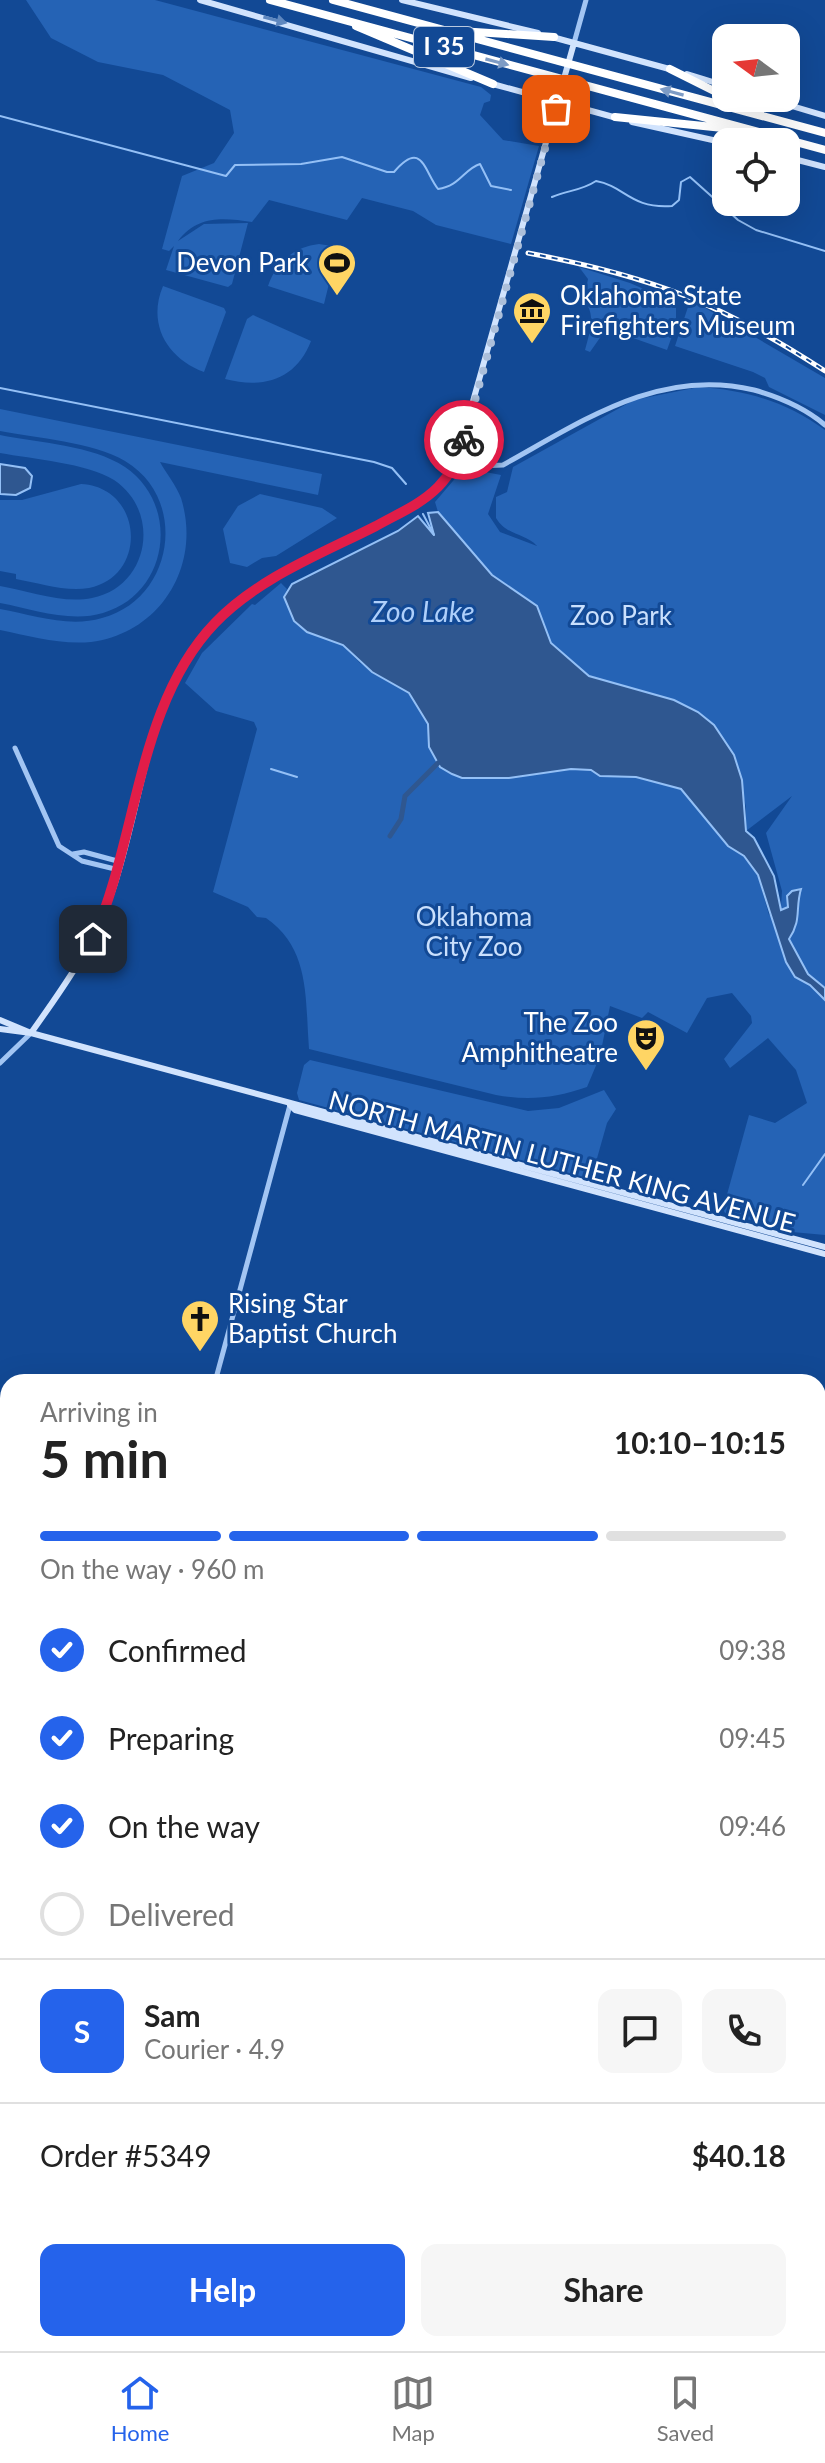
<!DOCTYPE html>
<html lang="en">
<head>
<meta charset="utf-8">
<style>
  :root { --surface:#fff; --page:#f6f6f6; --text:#222; --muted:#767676; --line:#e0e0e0; --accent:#2563eb }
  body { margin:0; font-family:Lato,sans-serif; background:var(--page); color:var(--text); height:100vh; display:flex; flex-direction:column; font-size:30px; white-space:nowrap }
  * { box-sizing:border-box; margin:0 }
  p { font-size:26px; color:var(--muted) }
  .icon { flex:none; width:44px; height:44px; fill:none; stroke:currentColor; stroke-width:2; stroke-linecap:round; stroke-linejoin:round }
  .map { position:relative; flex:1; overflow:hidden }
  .details { position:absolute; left:0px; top:1374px; width:826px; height:978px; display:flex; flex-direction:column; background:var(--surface); border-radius:24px 24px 0 0; box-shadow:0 8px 32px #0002 }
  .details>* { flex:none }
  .needle { width:52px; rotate:285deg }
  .buttons { position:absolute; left:712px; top:24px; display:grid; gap:16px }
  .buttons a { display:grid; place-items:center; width:88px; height:88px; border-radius:16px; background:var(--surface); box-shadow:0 8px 32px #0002; font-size:40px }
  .pin { position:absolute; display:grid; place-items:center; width:68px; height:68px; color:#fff; margin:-34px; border-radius:16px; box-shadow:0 4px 12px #0006 }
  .courier { position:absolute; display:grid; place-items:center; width:80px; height:80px; margin:-40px; border:6px solid #e11d48; border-radius:50%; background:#fff; color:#222; box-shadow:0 2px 10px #0007 }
  .summary em { font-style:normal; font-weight:700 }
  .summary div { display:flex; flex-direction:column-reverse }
  .summary { display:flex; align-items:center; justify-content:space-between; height:136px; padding:0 40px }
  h1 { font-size:52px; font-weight:700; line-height:60px }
  .bar { display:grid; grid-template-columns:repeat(4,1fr); gap:12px 8px; align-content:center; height:96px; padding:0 40px }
  .bar i { height:10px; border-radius:6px; background:var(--line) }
  .bar .on { background:var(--accent) }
  .bar p { grid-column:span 4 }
  .line { display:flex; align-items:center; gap:20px; padding:0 40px; border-top:2px solid var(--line) }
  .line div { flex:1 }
  .round { display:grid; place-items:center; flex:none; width:84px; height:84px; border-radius:16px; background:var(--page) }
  ol { padding:0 40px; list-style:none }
  li { display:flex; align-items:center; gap:24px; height:88px }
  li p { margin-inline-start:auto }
  li .icon { padding:8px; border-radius:50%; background:var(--accent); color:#fff; stroke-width:4 }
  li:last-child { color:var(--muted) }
  li i { width:44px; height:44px; border:4px solid var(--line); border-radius:50% }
  .action { display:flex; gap:16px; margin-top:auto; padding:16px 40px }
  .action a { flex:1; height:92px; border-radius:16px; background:var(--accent); color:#fff; font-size:32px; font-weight:700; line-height:92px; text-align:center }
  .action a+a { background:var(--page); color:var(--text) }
  .menu { display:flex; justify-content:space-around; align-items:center; height:112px; border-top:2px solid var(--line); background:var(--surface); font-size:22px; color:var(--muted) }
  .menu a { display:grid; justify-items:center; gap:4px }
  .menu .on { color:var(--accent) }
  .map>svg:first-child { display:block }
  .green { fill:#2563b5 }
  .water { fill:#2f5790; stroke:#94c0f6; stroke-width:2 }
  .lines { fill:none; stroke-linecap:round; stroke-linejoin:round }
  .stream { stroke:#94c0f6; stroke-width:2 }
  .canal { stroke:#2f5790; stroke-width:5 }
  .tertiary { stroke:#a2c5f3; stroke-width:5 }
  .secondary { stroke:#d1e3fd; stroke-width:6 }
  .motorway { stroke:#fff; stroke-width:8 }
  .rail-casing { stroke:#fff; stroke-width:5 }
  .rail { stroke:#124995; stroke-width:2; stroke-dasharray:6; stroke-linecap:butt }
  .oneway { fill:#5e87bf }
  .oneway2 { fill:#7d9bc5 }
  .done { stroke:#acbfda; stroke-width:8; stroke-dasharray:0 14.4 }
  .route { stroke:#e11d48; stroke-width:10 }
  .labels { text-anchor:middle; stroke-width:6; stroke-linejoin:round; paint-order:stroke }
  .shield { fill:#124995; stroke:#b8c8df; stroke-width:2 }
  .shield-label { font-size:24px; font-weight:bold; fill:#fff }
  .poi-label { font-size:26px; fill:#fff; stroke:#124995; text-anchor:end }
  .park-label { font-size:26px; fill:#cae0fd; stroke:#124995 }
  .street-label { font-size:26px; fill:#fff; stroke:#124995 }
  .water-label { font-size:28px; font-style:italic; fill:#aecffa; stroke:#124995 }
</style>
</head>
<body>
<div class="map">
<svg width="825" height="2351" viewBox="0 0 825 2351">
  <rect width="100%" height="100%" fill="#124995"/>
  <path class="green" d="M26,0H155L481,87L491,95L490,101L484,103L480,115L503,140L539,146L511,244L436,225L413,211L362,198L347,220L269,200L252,222C223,218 198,215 178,241L204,224L248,223L232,284L228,287L166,270L174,246L169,251L162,249L182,176L214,163L234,133L230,110L163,75L98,62L51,38Z
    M319,244L338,247L324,304L268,286C276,262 294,247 319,244Z
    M579,267L630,283L676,303V325L667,350L619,333L604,332L590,352L585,350C591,327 598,310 577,294L579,286L587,284L588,279Z
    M163,286L224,308L226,312L204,372C167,358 147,324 163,286Z
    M695,302L825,378V415L769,387L765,378L753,372L675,346L689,304Z
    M253,315L311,341C296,380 263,389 225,379L247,319Z
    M699,387C746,390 787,402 825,430V1235L792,1232L725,1213L723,1209L749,1115L775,1123L807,1103L796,1070L768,1038L730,1068L724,1059L752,1023L751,1016L732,993L707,998L687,1033L648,1012L642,1018L610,1006L600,1056L587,1087C555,1098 529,1101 496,1095L309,1049C305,1000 311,949 266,918L257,917L248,907L213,892L257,729L254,722L216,711L185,683L202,653L252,604L255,605L281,583L287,589L284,597L294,621L307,632L343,645L360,663L409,693L428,724L429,747L440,767L462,778L482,779L571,769L591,770L600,776L636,777L681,789L728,846L744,856L758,876L769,915L781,907L782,891L766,833L792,796L746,831V807L734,755L714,725L698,712L674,700L589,676L551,644L537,606L492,575L438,512L435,502L464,468L501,475L488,514L500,532L537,546C525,533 507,536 496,518V497L507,492L513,467L634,400Z
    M0,409L322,474L318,495L160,462C166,473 176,485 181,498C202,565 161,633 91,642C60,645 30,636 0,630V609C33,615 69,628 102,618C174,599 189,499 125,461C93,442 36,438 0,431Z
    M0,435C39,443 92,445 125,467C181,505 169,594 103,613C70,623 32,609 0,603V586C28,591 63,604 92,598C149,587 162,512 114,480C87,463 32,459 0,453Z
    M81,484C143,487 149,576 89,588C65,592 39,583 16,579V574L0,571V500H22Z
    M260,494L322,508L337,518L276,556L262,558L247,567L230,563L223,529L238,506Z
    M310,1060L528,1111L559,1108L604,1090L616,1109L607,1123L592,1176L588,1178L299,1100L297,1093L304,1065Z
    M534,2344H636L662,2351H532Z"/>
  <path class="water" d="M0,464L25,468L32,476L30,488L16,495L0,494Z
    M438,512L492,575L537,606L551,643L589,676L674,700L698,712L714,725L734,755L742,780L746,831L754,838L774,876L781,910L788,907L787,896L792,891L801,889C795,909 802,920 789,939L808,974L825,988V1000L810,985L795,977L786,962L758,875L744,856L728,846L681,789L636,777L600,776L591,770L571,769L509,778H462L452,774L440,767L429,747L428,724L409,693L372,672L343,645L307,632L294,621L284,597L292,584L398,531L418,516L434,535L428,513Z"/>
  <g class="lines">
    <path class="stream" d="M0,116L226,176L235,165L301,164L342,157L387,172H394C422,139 424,171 438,189C460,186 464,169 480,164L491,186L511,190
      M552,197C568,190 581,191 596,181C625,186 630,209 672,206L679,200L681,182L690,177L738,220L756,230L825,251
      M0,388L374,462L392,468L406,484
      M423,514L434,535
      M271,769L297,777
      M803,1185L825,1154
      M822,1601L825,1597
      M0,1667L8,1673
      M0,2114L8,2113
      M613,2344L615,2351"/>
    <path class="canal" d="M390,836L401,819L405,796L438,763"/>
    <path class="tertiary" d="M574,43L586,0
      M458,458L480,466L503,465C583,421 659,367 754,390C779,397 805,408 825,425
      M15,748L59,846L82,861L119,870
      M73,854L84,852L121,862
      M0,1063L31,1033
      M215,1382L290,1105
      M818,1545L825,1519
      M818,1812L825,1814
      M818,2017L825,2029
      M8,2152L4,2168L8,2169
      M652,2344L678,2351"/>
    <path class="secondary" d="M200,0L471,78
      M402,0L538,33
      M552,37L673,70
      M687,74L726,86
      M489,83L617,118
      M765,98L825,116
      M632,122L726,143
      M786,157L825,167
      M0,1020L31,1033
      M0,1029L31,1033L825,1247
      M31,1033C63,988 94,945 112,892C143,802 146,695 215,623C257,580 316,556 369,529C402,512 436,498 455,465L574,43
      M290,1105L295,1110L825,1254
      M0,2167L4,2168L0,2181"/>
    <path class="motorway" d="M270,0L825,150
      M333,0L825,133
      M356,26L493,84
      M459,31L554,37
      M670,69L726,97
      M729,98L760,112
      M615,117L733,129"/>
    <defs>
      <path id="rail" d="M528,253C650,276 721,303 825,371"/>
    </defs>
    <use href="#rail" class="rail-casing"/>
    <use href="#rail" class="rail"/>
  </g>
  <defs><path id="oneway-solid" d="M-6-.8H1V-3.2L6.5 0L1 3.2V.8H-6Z" transform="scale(2)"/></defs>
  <use class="oneway" href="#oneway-solid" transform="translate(275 20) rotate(15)"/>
  <g class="oneway2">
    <use href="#oneway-solid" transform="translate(497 62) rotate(15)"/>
    <use href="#oneway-solid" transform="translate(672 92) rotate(-165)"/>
  </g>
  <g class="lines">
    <path class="done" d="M464,440L556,109"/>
    <path class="route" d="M93,939C138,838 137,704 215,623C258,578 321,554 376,526C397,514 420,505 438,487C451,474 459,458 464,440"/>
  </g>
  <defs>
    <symbol id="stadium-pin" viewBox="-11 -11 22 30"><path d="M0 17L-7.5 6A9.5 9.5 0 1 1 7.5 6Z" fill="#ffd564" stroke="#124995"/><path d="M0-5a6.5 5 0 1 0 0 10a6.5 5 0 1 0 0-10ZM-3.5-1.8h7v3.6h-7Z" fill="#111"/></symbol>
    <symbol id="museum-pin" viewBox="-11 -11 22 30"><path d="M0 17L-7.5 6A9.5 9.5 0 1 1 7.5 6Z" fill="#ffd564" stroke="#124995"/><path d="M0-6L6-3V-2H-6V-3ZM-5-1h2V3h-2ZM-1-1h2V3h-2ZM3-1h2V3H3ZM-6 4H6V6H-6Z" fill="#111"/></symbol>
    <symbol id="theatre-pin" viewBox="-11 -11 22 30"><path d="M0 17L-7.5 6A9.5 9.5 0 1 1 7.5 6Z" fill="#ffd564" stroke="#124995"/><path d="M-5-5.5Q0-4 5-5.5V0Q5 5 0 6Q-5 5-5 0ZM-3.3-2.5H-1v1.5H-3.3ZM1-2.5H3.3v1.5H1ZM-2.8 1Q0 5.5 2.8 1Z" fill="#111"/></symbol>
    <symbol id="church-pin" viewBox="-11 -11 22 30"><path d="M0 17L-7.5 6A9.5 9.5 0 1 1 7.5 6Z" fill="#ffd564" stroke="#124995"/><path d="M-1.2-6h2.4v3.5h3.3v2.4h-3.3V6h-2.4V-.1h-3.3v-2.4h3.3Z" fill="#111"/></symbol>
  </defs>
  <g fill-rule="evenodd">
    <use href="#stadium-pin" x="315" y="241" width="44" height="60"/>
    <use href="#museum-pin" x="510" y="289" width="44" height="60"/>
    <use href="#theatre-pin" x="624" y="1016" width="44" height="60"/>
    <use href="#church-pin" x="178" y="1297" width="44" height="60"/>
  </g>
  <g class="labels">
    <rect class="shield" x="414" y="27" width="60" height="40" rx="6"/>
    <g class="shield-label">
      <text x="444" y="55">I 35</text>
    </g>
    <g class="poi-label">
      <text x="309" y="272">Devon Park</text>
      <text x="560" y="305" text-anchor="start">Oklahoma State<tspan x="560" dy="30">Firefighters Museum</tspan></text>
      <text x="618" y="1032">The Zoo<tspan x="618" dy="30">Amphitheatre</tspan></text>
      <text x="228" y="1313" text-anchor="start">Rising Star<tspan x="228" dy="30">Baptist Church</tspan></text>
    </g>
    <g class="park-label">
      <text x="621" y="625">Zoo Park</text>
      <text x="474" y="926">Oklahoma<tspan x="474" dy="30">City Zoo</tspan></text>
    </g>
    <g class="street-label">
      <text transform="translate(562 1162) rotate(15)" y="9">NORTH MARTIN LUTHER KING AVENUE</text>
    </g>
    <g class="water-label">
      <text x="423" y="622">Zoo Lake</text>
    </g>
  </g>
</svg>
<div class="buttons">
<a><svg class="needle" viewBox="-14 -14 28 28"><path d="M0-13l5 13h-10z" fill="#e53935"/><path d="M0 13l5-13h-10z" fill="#767676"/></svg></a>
<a><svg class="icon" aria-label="locate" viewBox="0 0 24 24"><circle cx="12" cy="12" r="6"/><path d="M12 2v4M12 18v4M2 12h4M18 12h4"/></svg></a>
</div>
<div class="pin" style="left:556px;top:109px;background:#ea580c"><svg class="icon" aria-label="bag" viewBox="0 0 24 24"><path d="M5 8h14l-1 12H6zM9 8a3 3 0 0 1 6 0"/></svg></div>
<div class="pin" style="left:93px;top:939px;background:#1f2937"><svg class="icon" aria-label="home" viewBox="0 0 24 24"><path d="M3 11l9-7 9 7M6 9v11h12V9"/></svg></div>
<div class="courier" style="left:464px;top:440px"><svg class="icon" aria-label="bike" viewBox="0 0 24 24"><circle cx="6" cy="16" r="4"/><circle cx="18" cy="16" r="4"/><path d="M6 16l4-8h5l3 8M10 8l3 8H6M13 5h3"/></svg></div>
<section class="details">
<div class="summary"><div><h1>5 min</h1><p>Arriving in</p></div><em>10:10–10:15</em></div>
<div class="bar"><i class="on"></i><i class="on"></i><i class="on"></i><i></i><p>On the way · 960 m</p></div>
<ol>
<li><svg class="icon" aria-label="check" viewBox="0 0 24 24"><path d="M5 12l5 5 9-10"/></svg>Confirmed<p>09:38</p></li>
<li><svg class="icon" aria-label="check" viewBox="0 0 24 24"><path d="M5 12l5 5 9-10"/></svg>Preparing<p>09:45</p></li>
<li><svg class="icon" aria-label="check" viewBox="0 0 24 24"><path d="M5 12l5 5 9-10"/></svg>On the way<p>09:46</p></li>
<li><i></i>Delivered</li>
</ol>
<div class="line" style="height:144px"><b class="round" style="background:var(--accent);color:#fff">S</b><div><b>Sam</b><p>Courier · 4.9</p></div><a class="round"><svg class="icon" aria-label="chat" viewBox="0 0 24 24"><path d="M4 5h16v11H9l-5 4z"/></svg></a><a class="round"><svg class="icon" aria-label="phone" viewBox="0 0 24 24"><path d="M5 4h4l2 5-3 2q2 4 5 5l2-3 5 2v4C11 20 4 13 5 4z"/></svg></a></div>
<div class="line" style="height:104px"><div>Order #5349</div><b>$40.18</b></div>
<div class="action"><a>Help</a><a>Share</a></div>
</section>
</div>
<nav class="menu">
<a class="on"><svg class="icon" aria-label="home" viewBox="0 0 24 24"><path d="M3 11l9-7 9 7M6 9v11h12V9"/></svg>Home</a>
<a><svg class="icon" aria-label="map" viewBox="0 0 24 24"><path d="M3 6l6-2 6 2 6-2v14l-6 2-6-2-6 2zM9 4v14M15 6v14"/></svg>Map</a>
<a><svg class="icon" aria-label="saved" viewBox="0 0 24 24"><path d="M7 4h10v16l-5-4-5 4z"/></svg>Saved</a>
</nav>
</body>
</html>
